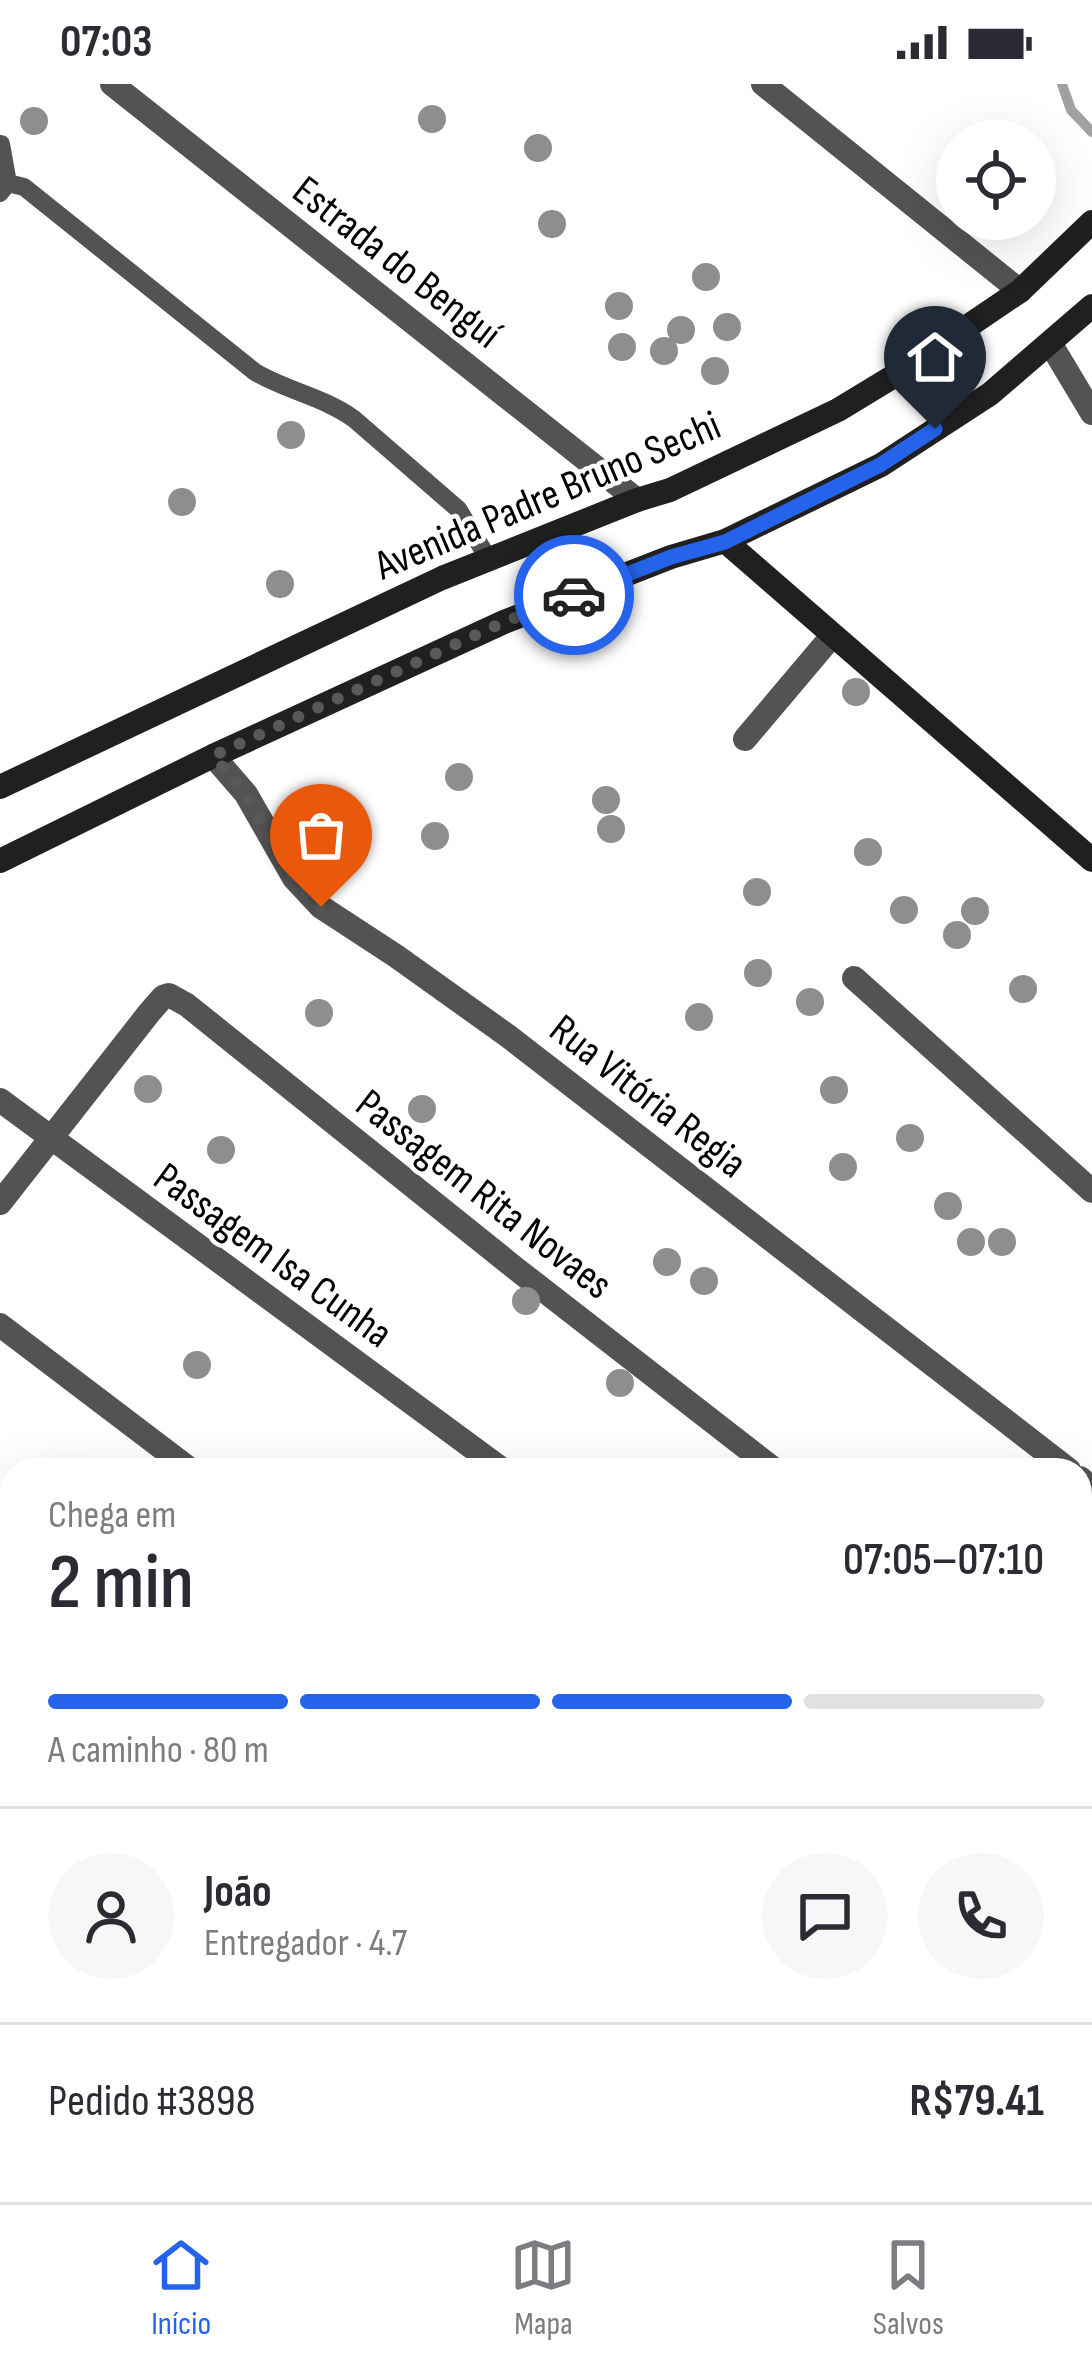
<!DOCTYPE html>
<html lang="pt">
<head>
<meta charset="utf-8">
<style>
  :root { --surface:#fff; --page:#f7f7f7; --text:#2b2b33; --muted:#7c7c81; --line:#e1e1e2; --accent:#2563eb }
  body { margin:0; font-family:"Sofia Sans Condensed",sans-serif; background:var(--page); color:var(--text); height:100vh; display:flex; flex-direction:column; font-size:45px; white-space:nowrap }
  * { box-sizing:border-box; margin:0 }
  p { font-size:39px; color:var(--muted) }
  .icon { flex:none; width:66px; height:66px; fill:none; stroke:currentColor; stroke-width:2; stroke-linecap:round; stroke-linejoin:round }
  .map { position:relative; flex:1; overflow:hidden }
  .details { position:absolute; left:0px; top:1374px; width:1092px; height:744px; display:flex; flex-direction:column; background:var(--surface); border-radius:36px 36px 0 0; box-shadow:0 12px 48px #0002 }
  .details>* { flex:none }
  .tools { position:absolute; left:936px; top:36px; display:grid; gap:24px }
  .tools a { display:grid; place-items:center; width:120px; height:120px; border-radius:50%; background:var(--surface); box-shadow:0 12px 48px #0002; font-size:60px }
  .pin { position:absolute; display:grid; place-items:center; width:102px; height:102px; color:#fff; margin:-123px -51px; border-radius:50% 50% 50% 0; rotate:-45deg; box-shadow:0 0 12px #0007 }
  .pin .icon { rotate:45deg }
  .courier { position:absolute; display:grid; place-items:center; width:120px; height:120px; margin:-60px; border:9px solid #2563eb; border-radius:50%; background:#fff; color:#222; box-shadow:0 3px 15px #0007 }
  .summary em { font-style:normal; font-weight:600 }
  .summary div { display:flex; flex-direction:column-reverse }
  .summary { display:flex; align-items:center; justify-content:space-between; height:204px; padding:0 48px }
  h1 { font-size:78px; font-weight:600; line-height:90px }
  .bar { display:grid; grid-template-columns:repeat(4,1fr); gap:18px 12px; align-content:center; height:144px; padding:0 48px }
  .bar i { height:15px; border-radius:9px; background:var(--line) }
  .bar .selected { background:var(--accent) }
  .bar p { grid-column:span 4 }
  .line { display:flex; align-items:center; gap:30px; padding:0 48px; border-top:3px solid var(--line) }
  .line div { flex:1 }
  .round { display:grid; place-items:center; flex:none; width:126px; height:126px; border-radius:63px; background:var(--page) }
  .status { display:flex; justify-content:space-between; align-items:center; height:84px; padding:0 60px; background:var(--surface); direction:ltr }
  .status svg { height:33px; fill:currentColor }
  .tab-bar { display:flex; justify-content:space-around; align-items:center; height:168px; border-top:3px solid var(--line); background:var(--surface); font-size:33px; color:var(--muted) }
  .tab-bar a { display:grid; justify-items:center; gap:6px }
  .tab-bar .selected { color:var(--accent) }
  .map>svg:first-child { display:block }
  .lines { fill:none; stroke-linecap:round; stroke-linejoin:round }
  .stream { stroke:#a1a1a1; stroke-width:10 }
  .lane { stroke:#535353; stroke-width:18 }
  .street { stroke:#535353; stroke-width:24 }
  .secondary { stroke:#202020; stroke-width:24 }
  .tree { fill:#8e8e8e }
  .done { stroke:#595959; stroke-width:12; stroke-dasharray:0 21.6 }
  .route { stroke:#2563eb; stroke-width:15 }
  .labels { text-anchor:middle; stroke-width:9; stroke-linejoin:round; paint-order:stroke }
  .street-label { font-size:42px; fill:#000; stroke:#fff }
</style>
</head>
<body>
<div class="status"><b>07:03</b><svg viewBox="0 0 49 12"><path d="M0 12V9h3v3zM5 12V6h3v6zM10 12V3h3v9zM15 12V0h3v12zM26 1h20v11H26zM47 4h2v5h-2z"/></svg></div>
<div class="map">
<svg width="1092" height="2118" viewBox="0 0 1092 2118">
  <rect width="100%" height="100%" fill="#fff"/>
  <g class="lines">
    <path class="stream" d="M1062,0L1071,26L1092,48"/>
    <path class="lane" d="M8,99L24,103L255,288C287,307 324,313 354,335L458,425L488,474
      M0,109L8,99L1,60"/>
    <path class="street" d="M112,0L637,416
      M763,0L1020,207
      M1050,259L1092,329
      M745,655L832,552
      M213,672L246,710L294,794L321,823L396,872L508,952L1069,1386
      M854,894L1092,1107
      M0,1016L503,1386
      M0,1119L149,929L163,913L169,911L187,921L515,1184L775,1386
      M0,1241L191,1386
      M1080,1394L1092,1404
      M0,1506L12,1515
      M1080,1634L1092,1644
      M0,1796L12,1806
      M1080,1865L1092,1875
      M1080,2082L1092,2092
      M0,2084L12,2093
      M28,2106L43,2118
      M391,2106L407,2118
      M772,2106L786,2118
      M495,2118L505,2106"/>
    <path class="secondary" d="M725,457L1092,776
      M0,703L442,494L637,416L670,406L838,326L899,289L1020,207L1092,138
      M0,777L213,672L504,538L671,473L725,457L881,381L990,310L1092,222"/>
  </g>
  <g class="tree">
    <circle cx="432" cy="35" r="14"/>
    <circle cx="34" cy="37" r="14"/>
    <circle cx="538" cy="64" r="14"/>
    <circle cx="552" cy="140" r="14"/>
    <circle cx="706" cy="193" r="14"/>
    <circle cx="619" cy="222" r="14"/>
    <circle cx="727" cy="243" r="14"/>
    <circle cx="681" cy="246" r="14"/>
    <circle cx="622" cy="263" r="14"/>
    <circle cx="664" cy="267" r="14"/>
    <circle cx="715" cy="287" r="14"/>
    <circle cx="291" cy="351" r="14"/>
    <circle cx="182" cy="418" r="14"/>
    <circle cx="280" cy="500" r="14"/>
    <circle cx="856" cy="608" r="14"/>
    <circle cx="459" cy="693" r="14"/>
    <circle cx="606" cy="716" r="14"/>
    <circle cx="611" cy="745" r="14"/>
    <circle cx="435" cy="752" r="14"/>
    <circle cx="868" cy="768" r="14"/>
    <circle cx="757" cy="808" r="14"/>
    <circle cx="904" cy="826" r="14"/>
    <circle cx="975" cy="827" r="14"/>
    <circle cx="957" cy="851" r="14"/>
    <circle cx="758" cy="889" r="14"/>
    <circle cx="1023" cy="905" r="14"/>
    <circle cx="810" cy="918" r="14"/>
    <circle cx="319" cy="929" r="14"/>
    <circle cx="699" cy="933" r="14"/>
    <circle cx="148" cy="1005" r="14"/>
    <circle cx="834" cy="1006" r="14"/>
    <circle cx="422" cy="1025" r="14"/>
    <circle cx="910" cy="1054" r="14"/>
    <circle cx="221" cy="1066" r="14"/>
    <circle cx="843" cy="1083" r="14"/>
    <circle cx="948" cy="1122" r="14"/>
    <circle cx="971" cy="1158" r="14"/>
    <circle cx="1002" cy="1158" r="14"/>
    <circle cx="667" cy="1178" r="14"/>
    <circle cx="704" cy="1197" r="14"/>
    <circle cx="526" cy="1217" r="14"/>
    <circle cx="197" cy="1281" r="14"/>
    <circle cx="620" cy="1299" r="14"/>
  </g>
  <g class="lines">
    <path class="done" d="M321,823L294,794L246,710L213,672L504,538L574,511"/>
    <path class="route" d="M574,511L671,473L725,458L880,381L935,345"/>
  </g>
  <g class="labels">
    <g class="street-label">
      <text transform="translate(398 177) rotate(38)" y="15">Estrada do Benguí</text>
      <text transform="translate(547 410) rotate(-23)" y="15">Avenida Padre Bruno Sechi</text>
      <text transform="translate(649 1011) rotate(38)" y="15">Rua Vitória Regia</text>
      <text transform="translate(485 1109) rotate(38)" y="15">Passagem Rita Novaes</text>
      <text transform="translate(274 1170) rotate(36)" y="15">Passagem Isa Cunha</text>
    </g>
  </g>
</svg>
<div class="tools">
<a><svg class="icon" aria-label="locate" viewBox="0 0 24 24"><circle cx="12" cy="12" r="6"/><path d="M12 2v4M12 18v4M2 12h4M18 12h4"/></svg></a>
</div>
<div class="pin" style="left:321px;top:823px;background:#ea580c"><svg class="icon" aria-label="bag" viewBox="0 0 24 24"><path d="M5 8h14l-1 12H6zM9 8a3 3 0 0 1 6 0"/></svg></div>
<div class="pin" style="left:935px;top:345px;background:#1f2937"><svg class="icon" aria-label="home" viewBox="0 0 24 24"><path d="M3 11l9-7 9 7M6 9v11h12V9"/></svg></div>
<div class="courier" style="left:574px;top:511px"><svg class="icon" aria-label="car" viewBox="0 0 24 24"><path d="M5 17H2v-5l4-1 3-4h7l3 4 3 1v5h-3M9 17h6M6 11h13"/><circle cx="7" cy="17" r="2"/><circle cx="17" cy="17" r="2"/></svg></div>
<section class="details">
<div class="summary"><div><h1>2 min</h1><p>Chega em</p></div><em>07:05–07:10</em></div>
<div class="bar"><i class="selected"></i><i class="selected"></i><i class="selected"></i><i></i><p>A caminho · 80 m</p></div>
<div class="line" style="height:216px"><a class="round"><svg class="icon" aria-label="person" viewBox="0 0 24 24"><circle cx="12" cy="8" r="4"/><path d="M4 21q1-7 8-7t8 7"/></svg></a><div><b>João</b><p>Entregador · 4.7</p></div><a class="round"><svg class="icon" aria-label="chat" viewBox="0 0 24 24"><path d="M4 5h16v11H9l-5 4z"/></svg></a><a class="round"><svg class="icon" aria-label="phone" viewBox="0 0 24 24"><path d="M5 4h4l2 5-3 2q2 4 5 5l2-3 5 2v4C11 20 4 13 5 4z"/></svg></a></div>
<div class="line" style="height:156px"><div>Pedido #3898</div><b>R$79.41</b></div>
</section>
</div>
<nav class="tab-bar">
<a class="selected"><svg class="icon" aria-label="home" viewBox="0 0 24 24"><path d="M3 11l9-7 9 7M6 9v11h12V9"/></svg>Início</a>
<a><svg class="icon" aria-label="map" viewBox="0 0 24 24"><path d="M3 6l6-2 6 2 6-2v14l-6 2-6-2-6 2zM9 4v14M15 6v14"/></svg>Mapa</a>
<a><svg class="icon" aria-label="saved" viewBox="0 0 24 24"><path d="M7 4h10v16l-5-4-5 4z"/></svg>Salvos</a>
</nav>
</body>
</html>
